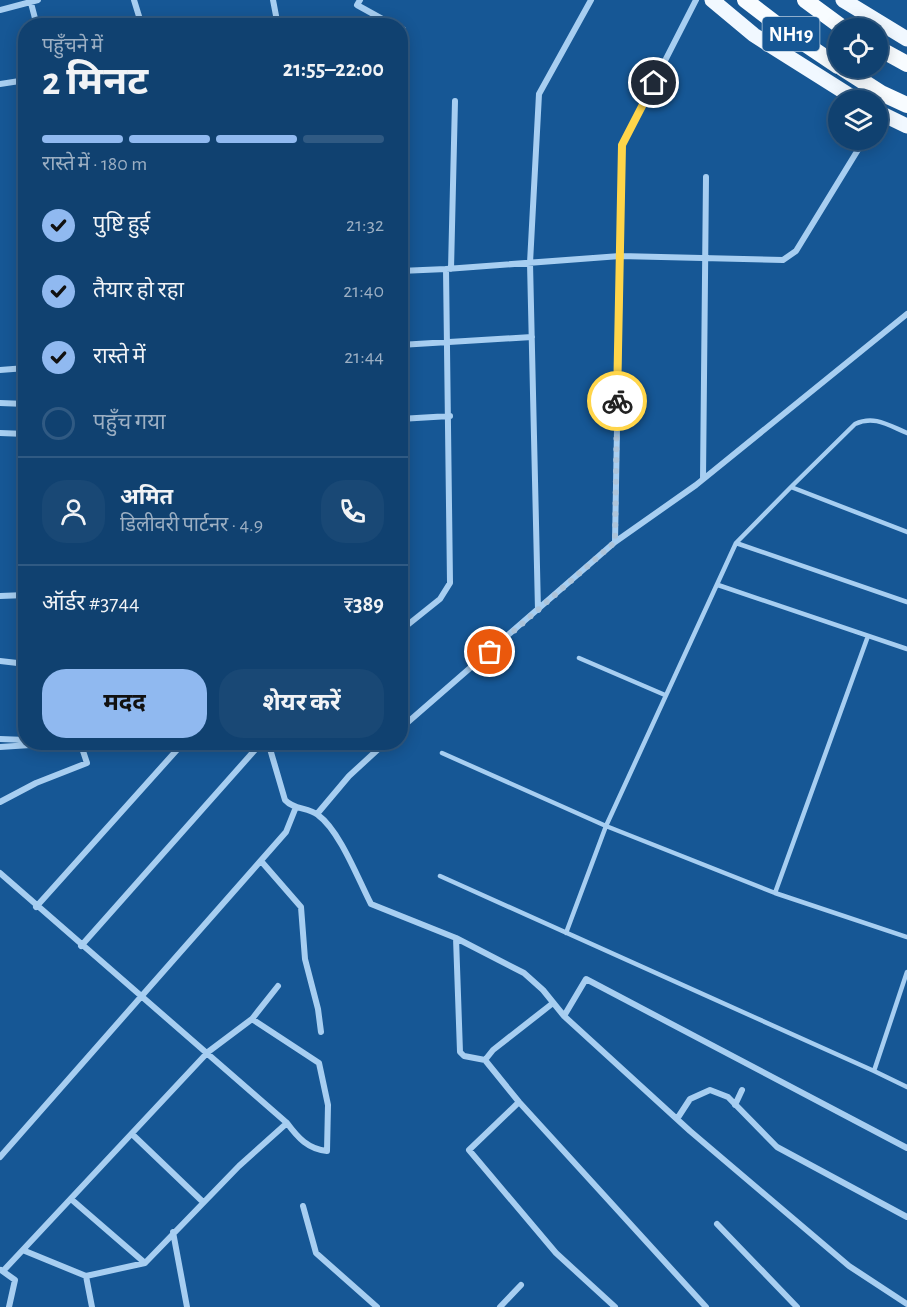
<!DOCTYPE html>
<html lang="hi">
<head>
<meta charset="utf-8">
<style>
  :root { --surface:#104170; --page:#194875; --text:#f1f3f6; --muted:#9cafc3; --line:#305a83; --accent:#90b9f0 }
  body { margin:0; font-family:"Alegreya Sans","Noto Sans Devanagari",sans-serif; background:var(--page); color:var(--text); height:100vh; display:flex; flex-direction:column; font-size:22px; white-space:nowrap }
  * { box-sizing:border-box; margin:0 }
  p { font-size:20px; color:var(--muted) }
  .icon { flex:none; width:33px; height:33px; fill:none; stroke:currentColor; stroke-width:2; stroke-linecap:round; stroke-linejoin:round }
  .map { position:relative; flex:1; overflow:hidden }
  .panel { position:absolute; left:18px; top:18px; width:390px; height:732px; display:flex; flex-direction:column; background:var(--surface); border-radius:24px; box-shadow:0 3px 15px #0003,0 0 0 2px var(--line) }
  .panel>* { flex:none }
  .tools { position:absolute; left:828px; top:18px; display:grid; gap:12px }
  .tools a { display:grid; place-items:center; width:60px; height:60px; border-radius:50%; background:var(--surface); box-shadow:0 3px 15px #0003,0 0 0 2px var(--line); font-size:30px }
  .pin { position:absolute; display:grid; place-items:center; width:51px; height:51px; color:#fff; margin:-26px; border:3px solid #fff; border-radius:50%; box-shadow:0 2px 6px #0007 }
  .courier { position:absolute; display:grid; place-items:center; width:60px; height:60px; margin:-30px; border:4px solid #ffd54a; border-radius:50%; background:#fff; color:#222; box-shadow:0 2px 8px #0007 }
  .summary em { font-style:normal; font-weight:700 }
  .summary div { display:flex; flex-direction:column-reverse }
  .summary { display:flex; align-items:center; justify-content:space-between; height:102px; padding:0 24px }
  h1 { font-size:39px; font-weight:700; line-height:45px }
  .bar { display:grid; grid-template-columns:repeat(4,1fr); gap:9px 6px; align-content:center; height:72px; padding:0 24px }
  .bar i { height:8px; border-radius:4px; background:var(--line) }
  .bar .selected { background:var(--accent) }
  .bar p { grid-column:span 4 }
  .line { display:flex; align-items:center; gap:15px; padding:0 24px; border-top:2px solid var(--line) }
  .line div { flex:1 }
  .round { display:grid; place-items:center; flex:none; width:63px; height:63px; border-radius:24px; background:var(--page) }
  ol { padding:0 24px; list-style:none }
  li { display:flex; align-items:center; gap:18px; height:66px }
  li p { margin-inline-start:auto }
  li .icon { padding:6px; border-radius:50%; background:var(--accent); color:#111; stroke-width:4 }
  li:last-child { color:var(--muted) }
  li i { width:33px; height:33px; border:3px solid var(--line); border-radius:50% }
  .button { display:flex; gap:12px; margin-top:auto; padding:12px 24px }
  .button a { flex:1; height:69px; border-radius:24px; background:var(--accent); color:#111; font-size:24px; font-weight:700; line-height:69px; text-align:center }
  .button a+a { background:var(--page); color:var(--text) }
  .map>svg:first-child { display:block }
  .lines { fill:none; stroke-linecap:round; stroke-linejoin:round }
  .service { stroke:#a7cef1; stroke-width:4.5 }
  .minor { stroke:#a7cef1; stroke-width:6 }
  .primary { stroke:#f1f8ff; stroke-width:15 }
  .trunk { stroke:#f8fcff; stroke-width:16 }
  .done { stroke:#adc4da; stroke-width:6; stroke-dasharray:0 10.8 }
  .route { stroke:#ffd54a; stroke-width:8 }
  .labels { text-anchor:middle; stroke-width:4.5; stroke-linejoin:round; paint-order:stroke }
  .shield { fill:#165795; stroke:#b9cddf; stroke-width:1.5 }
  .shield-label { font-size:20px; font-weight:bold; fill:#fff }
</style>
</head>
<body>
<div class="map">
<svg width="907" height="1307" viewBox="0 0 907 1307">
  <rect width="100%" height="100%" fill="#165795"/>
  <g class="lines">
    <path class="service" d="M907,433C888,425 874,415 855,424L791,487L907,532
      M736,543L907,602
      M718,585L907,649
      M579,658L665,695
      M442,753L606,826L775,893L907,937
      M440,876L874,1071L907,972
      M775,893L868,636
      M566,933L606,826L736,543L791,487
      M874,1071L907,1087"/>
    <path class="minor" d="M134,0L142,26
      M273,0L278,26
      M360,0L357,5L395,26
      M31,3L37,26
      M0,10L38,0
      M400,28L403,29L400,41
      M0,84L26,80
      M451,269L455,101
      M400,271L446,269
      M400,345L532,337
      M0,370L26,368
      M0,403L26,404
      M400,419L450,416
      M0,433L26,434
      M703,479L706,177
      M615,542L622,145L696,0
      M0,596L26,595
      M538,610L530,263L539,94L591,0
      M400,631L440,599L450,583L446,269L620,256L783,260L796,251L864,140
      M0,661L26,664
      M400,729L615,542L696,485L907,314
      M0,739L26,740
      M268,742L285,800C294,810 308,807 318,815C340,831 358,879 371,904L456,938L524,973L543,990L564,1016L690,1131L849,1266L907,1304
      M0,747L76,742
      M0,802L36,783L87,763L80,742
      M317,814L349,776L386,742
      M261,861L301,907L305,959L318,1009L321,1032
      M0,873L287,1123L239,1166L145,1263L71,1199
      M36,907L184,742
      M456,938L460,1052L464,1056L485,1060L519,1102L706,1307
      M81,946L262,742
      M564,1016L586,979L907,1148
      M252,1019L319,1063L328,1105L327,1151C308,1149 298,1138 287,1123
      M485,1060L493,1050L553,1003
      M519,1102L469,1150L556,1253L615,1307
      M735,1105L742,1090
      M677,1119L690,1099L710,1090L728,1097L777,1147L907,1217
      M132,1134L203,1202
      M0,1157L286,832L296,807
      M303,1206L316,1253L377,1307
      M717,1224L797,1307
      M173,1232L187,1307
      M25,1251L86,1276L145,1263
      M1,1270L15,1280L9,1307
      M4,1270L208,1052L252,1019L278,986
      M86,1276L92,1307
      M500,1307L521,1285"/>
    <path class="primary" d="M712,0L754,35L857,100
      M843,0L907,39
      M878,112L907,126"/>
    <path class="trunk" d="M745,0L783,29L838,66
      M805,0L843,28
      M878,48L907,64
      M842,68L881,93L907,105"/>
  </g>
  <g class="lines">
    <path class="done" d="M490,652L615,542L617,401"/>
    <path class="route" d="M617,401L622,145L654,83"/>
  </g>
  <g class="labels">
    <rect class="shield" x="762.5" y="17" width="57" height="34" rx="4.5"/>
    <g class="shield-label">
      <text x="791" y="41">NH19</text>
    </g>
  </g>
</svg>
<div class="tools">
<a><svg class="icon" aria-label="locate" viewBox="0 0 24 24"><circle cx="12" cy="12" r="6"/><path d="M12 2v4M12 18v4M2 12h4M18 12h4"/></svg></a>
<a><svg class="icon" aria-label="layers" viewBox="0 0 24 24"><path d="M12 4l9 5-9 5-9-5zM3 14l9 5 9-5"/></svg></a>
</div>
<div class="pin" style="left:490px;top:652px;background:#ea580c"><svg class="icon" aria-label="bag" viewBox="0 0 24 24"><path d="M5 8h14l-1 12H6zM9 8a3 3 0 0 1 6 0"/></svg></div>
<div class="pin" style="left:654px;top:83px;background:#1f2937"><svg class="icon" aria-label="home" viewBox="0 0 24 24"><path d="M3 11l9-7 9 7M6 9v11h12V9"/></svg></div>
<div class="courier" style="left:617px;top:401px"><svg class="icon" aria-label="bike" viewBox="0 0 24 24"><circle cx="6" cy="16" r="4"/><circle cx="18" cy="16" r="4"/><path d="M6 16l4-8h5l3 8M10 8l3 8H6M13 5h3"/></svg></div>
<section class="panel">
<div class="summary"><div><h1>2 मिनट</h1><p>पहुँचने में</p></div><em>21:55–22:00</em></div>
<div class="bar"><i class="selected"></i><i class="selected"></i><i class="selected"></i><i></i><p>रास्ते में · 180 m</p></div>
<ol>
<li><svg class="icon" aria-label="check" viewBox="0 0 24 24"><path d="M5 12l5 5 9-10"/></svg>पुष्टि हुई<p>21:32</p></li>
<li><svg class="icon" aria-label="check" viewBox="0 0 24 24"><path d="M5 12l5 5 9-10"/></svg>तैयार हो रहा<p>21:40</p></li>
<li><svg class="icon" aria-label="check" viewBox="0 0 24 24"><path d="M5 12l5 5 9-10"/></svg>रास्ते में<p>21:44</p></li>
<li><i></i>पहुँच गया</li>
</ol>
<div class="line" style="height:108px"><a class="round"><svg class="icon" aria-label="person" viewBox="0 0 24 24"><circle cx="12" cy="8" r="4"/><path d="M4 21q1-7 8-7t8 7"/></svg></a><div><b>अमित</b><p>डिलीवरी पार्टनर · 4.9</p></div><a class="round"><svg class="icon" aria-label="phone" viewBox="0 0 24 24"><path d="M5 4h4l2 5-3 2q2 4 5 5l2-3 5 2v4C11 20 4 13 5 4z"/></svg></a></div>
<div class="line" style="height:78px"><div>ऑर्डर #3744</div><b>₹389</b></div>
<div class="button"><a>मदद</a><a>शेयर करें</a></div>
</section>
</div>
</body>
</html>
